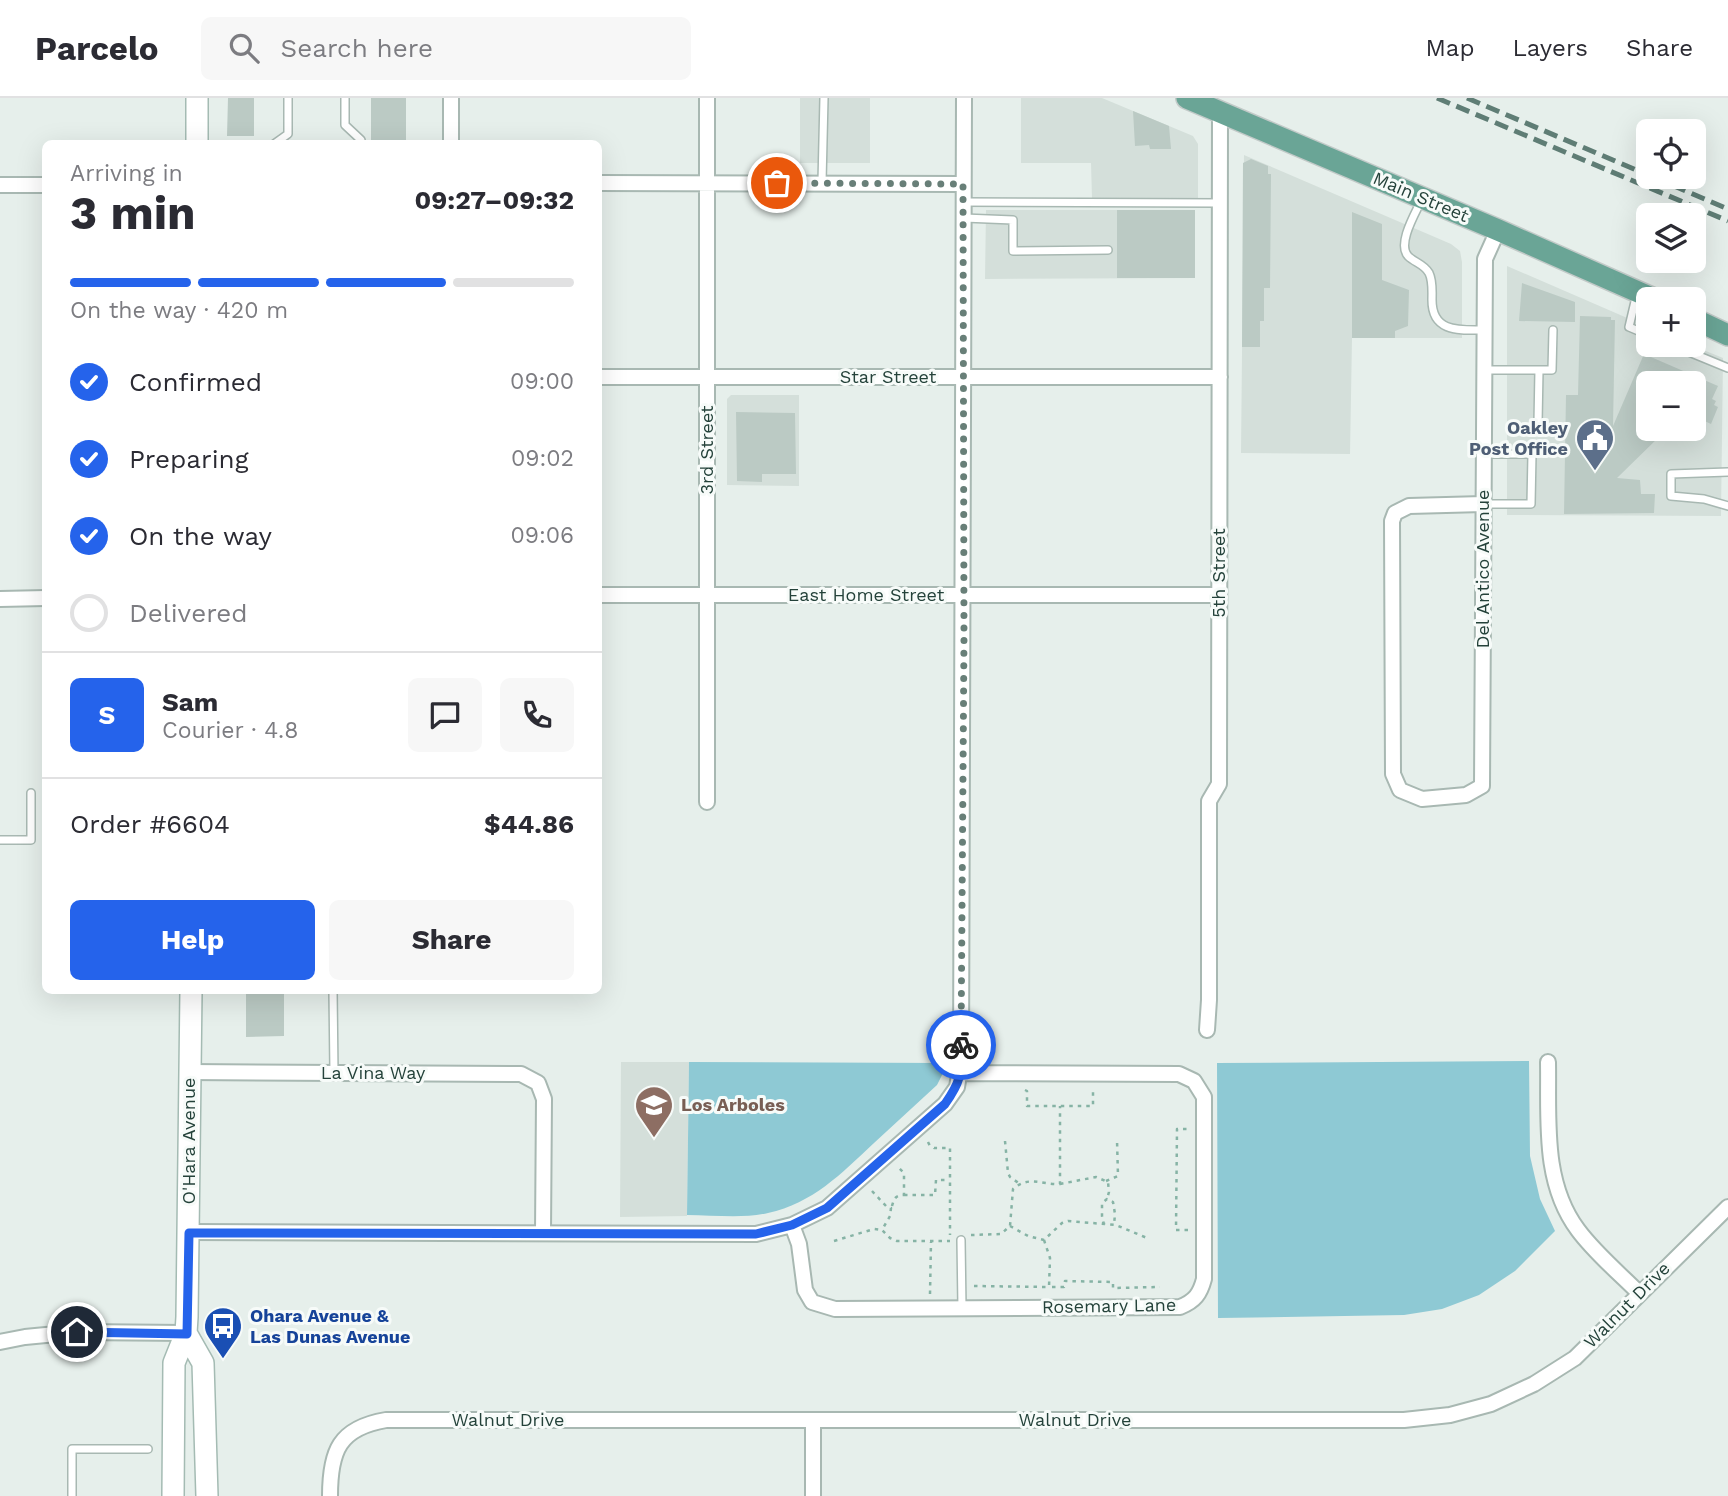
<!DOCTYPE html>
<html lang="en">
<head>
<meta charset="utf-8">
<style>
  :root { --surface:#fff; --page:#f7f7f7; --text:#2b2b33; --muted:#7c7c81; --line:#e1e1e2; --accent:#2563eb }
  body { margin:0; font-family:"Work Sans",sans-serif; background:var(--page); color:var(--text); height:100vh; display:flex; flex-direction:column; font-size:26px; white-space:nowrap }
  * { box-sizing:border-box; margin:0 }
  p { font-size:23px; color:var(--muted) }
  .icon { flex:none; width:38px; height:38px; fill:none; stroke:currentColor; stroke-width:2; stroke-linecap:round; stroke-linejoin:round }
  .map { position:relative; flex:1; overflow:hidden }
  .sheet { position:absolute; left:42px; top:42px; width:560px; height:854px; display:flex; flex-direction:column; background:var(--surface); border-radius:10px; box-shadow:0 7px 28px #0002 }
  .sheet>* { flex:none }
  .tools { position:absolute; left:1636px; top:21px; display:grid; gap:14px }
  .tools a { display:grid; place-items:center; width:70px; height:70px; border-radius:10px; background:var(--surface); box-shadow:0 7px 28px #0002; font-size:35px }
  .pin { position:absolute; display:grid; place-items:center; width:60px; height:60px; color:#fff; margin:-30px; border:4px solid #fff; border-radius:50%; box-shadow:0 2px 7px #0007 }
  .courier { position:absolute; display:grid; place-items:center; width:70px; height:70px; margin:-35px; border:5px solid #2563eb; border-radius:50%; background:#fff; color:#222; box-shadow:0 2px 9px #0007 }
  .headline em { font-style:normal; font-weight:700 }
  .headline div { display:flex; flex-direction:column-reverse }
  .headline { display:flex; align-items:center; justify-content:space-between; height:119px; padding:0 28px }
  h1 { font-size:46px; font-weight:700; line-height:52px }
  .bar { display:grid; grid-template-columns:repeat(4,1fr); gap:10px 7px; align-content:center; height:84px; padding:0 28px }
  .bar i { height:9px; border-radius:5px; background:var(--line) }
  .bar .current { background:var(--accent) }
  .bar p { grid-column:span 4 }
  .line { display:flex; align-items:center; gap:18px; padding:0 28px; border-top:2px solid var(--line) }
  .line div { flex:1 }
  .round { display:grid; place-items:center; flex:none; width:74px; height:74px; border-radius:10px; background:var(--page) }
  ol { padding:0 28px; list-style:none }
  li { display:flex; align-items:center; gap:21px; height:77px }
  li p { margin-inline-start:auto }
  li .icon { padding:7px; border-radius:50%; background:var(--accent); color:#fff; stroke-width:4 }
  li:last-child { color:var(--muted) }
  li i { width:38px; height:38px; border:4px solid var(--line); border-radius:50% }
  .primary-button { display:flex; gap:14px; margin-top:auto; padding:14px 28px }
  .primary-button a { flex:1; height:80px; border-radius:10px; background:var(--accent); color:#fff; font-size:28px; font-weight:700; line-height:80px; text-align:center }
  .primary-button a+a { background:var(--page); color:var(--text) }
  header { display:flex; align-items:center; gap:42px; box-sizing:border-box; height:98px; padding:0 35px; background:var(--surface); border-bottom:2px solid var(--line) }
  header strong { font-size:33px }
  nav { display:flex; gap:38px; margin-inline-start:auto; font-size:24px }
  .search { width:490px; height:63px; background:var(--page); display:flex; align-items:center; gap:18px; box-sizing:border-box; padding:0 24px; border-radius:10px; color:var(--muted); font-size:26px }
  .map>svg:first-child { display:block }
  .built { fill:#d4dfda; fill-rule:evenodd }
  .water { fill:#8ec9d4 }
  .building { fill:#bbcac4 }
  .lines { fill:none; stroke-linecap:round; stroke-linejoin:round }
  .service-casing { stroke:#a8b8b2; stroke-width:10 }
  .minor-casing { stroke:#a8b8b2; stroke-width:18 }
  .secondary-casing { stroke:#a4bbb3; stroke-width:24 }
  .primary-casing { stroke:#c2cac8; stroke-width:24 }
  .path { stroke:#86b3a5; stroke-width:2.5; stroke-dasharray:3.5 5; stroke-linecap:butt }
  .service { stroke:#fff; stroke-width:7 }
  .minor { stroke:#fff; stroke-width:14 }
  .secondary { stroke:#fff; stroke-width:21 }
  .primary { stroke:#6aa596; stroke-width:21 }
  .rail { stroke:#5f7d75; stroke-width:5; stroke-dasharray:14 7; stroke-linecap:butt }
  .done { stroke:#687f78; stroke-width:7; stroke-dasharray:0 12.6 }
  .route { stroke:#2563eb; stroke-width:9 }
  .labels { text-anchor:middle; stroke-width:6; stroke-linejoin:round; paint-order:stroke }
  .street-label { font-size:18px; fill:#24423a; stroke:#f7fbf9 }
  .service-label { font-size:18px; font-weight:bold; fill:#4e5e75; stroke:#f7fbf9; text-anchor:end }
  .education-label { font-size:18px; font-weight:bold; fill:#785e54; stroke:#f7fbf9; text-anchor:start }
  .transit-label { font-size:18px; font-weight:bold; fill:#164399; stroke:#f7fbf9; text-anchor:start }
</style>
</head>
<body>
<header>
<strong>Parcelo</strong>
<div class="search"><svg class="icon" aria-label="search" viewBox="0 0 24 24"><circle cx="10" cy="10" r="6"/><path d="M15 15l6 6"/></svg>Search here</div>
<nav><a>Map</a><a>Layers</a><a>Share</a></nav>
</header>
<div class="map">
<svg width="1728" height="1398" viewBox="0 0 1728 1398">
  <rect width="100%" height="100%" fill="#e6efeb"/>
  <path class="built" d="M800,0H870V65H800Z
    M1021,0H1102L1193,38L1198,46V100H1092L1091,65H1021Z
    M1244,57L1451,146L1460,153L1462,164V240H1352L1350,356L1241,355Z
    M986,112H1195V180L985,181Z
    M1507,168L1648,229V247H1691L1723,260L1721,418L1507,417ZM1648,285H1694V331H1648Z
    M731,297H799V388L727,387V301Z
    M621,964H689L687,1118L620,1119Z"/>
  <path class="water" d="M1529,963L1530,1058L1540,1101L1555,1133L1515,1173L1479,1197L1442,1211L1404,1217L1218,1220L1217,965Z
    M689,964L944,965L942,977L937,987C916,1006 895,1026 874,1045C841,1076 813,1105 768,1115C742,1121 713,1117 687,1117Z"/>
  <path class="building" d="M228,0H254V38H227Z
    M371,0H406V46H371Z
    M1133,13L1169,28L1171,51H1150L1149,47L1135,48Z
    M1251,61L1268,68V76H1271L1270,190H1264V223H1260V249H1242L1243,65Z
    M1117,112H1195V180H1117Z
    M1352,114L1382,126V182L1409,192L1408,228L1395,233V240H1352Z
    M1522,185L1575,204V224L1519,223Z
    M1580,218L1611,219V222H1615L1613,328L1644,256L1718,288L1712,301L1716,303L1714,307L1718,309L1711,326L1694,318V285H1648V331H1653L1660,338L1617,380L1640,382L1641,396H1655L1654,415L1564,416L1566,297H1578Z
    M736,314L795,315L796,376H762V384L737,383Z
    M246,892H284V938L246,939Z"/>
  <g class="lines">
    <defs>
      <path id="service" d="M345,0V27L361,42V46
        M274,46L288,36V0
        M822,84L824,0
        M1421,103C1415,116 1397,146 1408,158C1415,165 1424,166 1429,175C1433,183 1432,193 1432,202C1432,235 1460,232 1484,232
        M964,104L1220,105
        M964,120L1013,122V153L1108,152
        M1637,195L1629,229L1648,237
        M1672,247L1728,270
        M1484,272H1552L1553,232
        M1538,325L1539,272
        M1728,374L1671,376V398L1704,401L1728,408
        M1484,406H1531L1532,356H1484
        M0,742H31V695
        M333,892L334,975
        M961,1142L962,1210
        M72,1398V1351H148"/>
      <path id="minor" d="M451,46V0
        M598,85L963,86
        M0,87H46
        M598,279H1220
        M1483,406L1409,408L1395,415L1392,423L1393,676L1400,692L1422,701L1466,697L1482,688L1485,161L1498,132
        M598,497H1218
        M0,501L46,500
        M707,704V0
        M1207,932L1209,902V703L1219,686L1220,14
        M1548,964C1549,1021 1542,1084 1578,1132C1595,1155 1619,1175 1639,1195
        M189,974L521,976L538,985L544,1001L543,1134
        M792,1127L799,1146L805,1192L812,1204L835,1211L1180,1209C1195,1203 1200,1196 1204,1181V999L1194,983L1179,976L961,975
        M189,1134L756,1136L792,1127L827,1110L945,1006L957,989L961,965L964,0
        M0,1244L25,1239L77,1234L186,1235
        M813,1322V1398
        M330,1398C330,1353 339,1330 386,1322H1404L1450,1317L1491,1306L1534,1286L1575,1260L1728,1109"/>
      <path id="secondary" d="M197,46V0
        M186,1235L203,1265L207,1398
        M173,1398L174,1265L186,1235L187,1219L191,892"/>
      <path id="primary" d="M1187,0L1498,132L1654,201
        M1694,221L1728,237"/>
    </defs>
    <use href="#service" class="service-casing"/>
    <use href="#minor" class="minor-casing"/>
    <use href="#secondary" class="secondary-casing"/>
    <use href="#primary" class="primary-casing"/>
    <path class="path" d="M1025,992L1027,993V1008H1093V993L1096,991
      M1005,1043L1008,1075L1010,1079L1020,1086
      M928,1044L930,1048L934,1050H950V1137
      M1106,1083L1118,1078L1117,1042
      M1060,1086L1096,1079L1108,1084L1109,1094L1107,1101
      M872,1093L886,1108L891,1110L890,1118L882,1132L890,1140L897,1143H950
      M904,1097H935L936,1082H949
      M892,1108C894,1101 895,1097 904,1097V1075L899,1070
      M1104,1127L1102,1118V1105L1107,1101L1113,1104L1115,1116L1114,1127
      M1010,1128L1028,1138L1044,1142L1062,1125L1068,1123L1116,1127L1147,1140
      M1188,1132H1176L1177,1031H1190
      M971,1137L1001,1136L1010,1128L1013,1091C1029,1077 1042,1087 1060,1086V1008
      M1044,1142L1050,1160L1049,1189H1064L1065,1183L1113,1184V1190L1160,1189
      M834,1143L874,1131L881,1132
      M974,1188L1048,1189
      M930,1196L931,1144"/>
    <use href="#service" class="service"/>
    <use href="#minor" class="minor"/>
    <use href="#secondary" class="secondary"/>
    <use href="#primary" class="primary"/>
    <path class="rail" d="M1437,0L1728,123
      M1467,0L1648,77
      M1653,79L1728,111"/>
  </g>
  <g class="lines">
    <path class="done" d="M777,85L963,86L964,539L961,947"/>
    <path class="route" d="M77,1234L187,1236L189,1135L756,1136L792,1127L827,1110L945,1006C962,982 961,976 961,947"/>
  </g>
  <defs>
    <symbol id="civic-pin" viewBox="-11 -11 22 30"><path d="M0 17L-7.5 6A9.5 9.5 0 1 1 7.5 6Z" fill="#5c6f8a" stroke="#f7fbf9"/><path d="M-.6-6.5H3V-4.5H.6V-3L4-1V1h2V6H-6V1h2V-1L-.6-3ZM-1.2 2.5V6h2.4V2.5Z" fill="#fff"/></symbol>
    <symbol id="school-pin" viewBox="-11 -11 22 30"><path d="M0 17L-7.5 6A9.5 9.5 0 1 1 7.5 6Z" fill="#8d6e63" stroke="#f7fbf9"/><path d="M0-5L7-2L0 1L-7-2ZM-4 1L0 2.5L4 1V4Q0 6-4 4Z" fill="#fff"/></symbol>
    <symbol id="bus-pin" viewBox="-11 -11 22 30"><path d="M0 17L-7.5 6A9.5 9.5 0 1 1 7.5 6Z" fill="#1a4fb4" stroke="#f7fbf9"/><path d="M-5-6H5V4H4V6H2V4H-2V6H-4V4H-5ZM-3.5-4V0h7V-4ZM-3.5 1.2v1.5H-2V1.2ZM2 1.2v1.5H3.5V1.2Z" fill="#fff"/></symbol>
  </defs>
  <g fill-rule="evenodd">
    <use href="#civic-pin" x="1573" y="318" width="44" height="60"/>
    <use href="#school-pin" x="632" y="985" width="44" height="60"/>
    <use href="#bus-pin" x="201" y="1206" width="44" height="60"/>
  </g>
  <g class="labels">
    <g class="street-label">
      <text transform="translate(1421 99) rotate(23)" y="6">Main Street</text>
      <text x="888" y="285">Star Street</text>
      <text transform="translate(707 352) rotate(-90)" y="6">3rd Street</text>
      <text transform="translate(1483 471) rotate(-90)" y="6">Del Antico Avenue</text>
      <text transform="translate(1219 475) rotate(-90)" y="6">5th Street</text>
      <text x="866" y="503">East Home Street</text>
      <text x="373" y="981">La Vina Way</text>
      <text transform="translate(189 1043) rotate(-90)" y="6">O'Hara Avenue</text>
      <text transform="translate(1627 1207) rotate(-45)" y="6">Walnut Drive</text>
      <text transform="translate(1109 1208) rotate(-1)" y="6">Rosemary Lane</text>
      <text x="508" y="1328">Walnut Drive</text>
      <text x="1075" y="1328">Walnut Drive</text>
    </g>
    <g class="service-label">
      <text x="1568" y="336">Oakley<tspan x="1568" dy="21">Post Office</tspan></text>
    </g>
    <g class="education-label">
      <text x="681" y="1013">Los Arboles</text>
    </g>
    <g class="transit-label">
      <text x="250" y="1224">Ohara Avenue &amp;<tspan x="250" dy="21">Las Dunas Avenue</tspan></text>
    </g>
  </g>
</svg>
<div class="tools">
<a><svg class="icon" aria-label="locate" viewBox="0 0 24 24"><circle cx="12" cy="12" r="6"/><path d="M12 2v4M12 18v4M2 12h4M18 12h4"/></svg></a>
<a><svg class="icon" aria-label="layers" viewBox="0 0 24 24"><path d="M12 4l9 5-9 5-9-5zM3 14l9 5 9-5"/></svg></a>
<a>+</a>
<a>−</a>
</div>
<div class="pin" style="left:777px;top:85px;background:#ea580c"><svg class="icon" aria-label="bag" viewBox="0 0 24 24"><path d="M5 8h14l-1 12H6zM9 8a3 3 0 0 1 6 0"/></svg></div>
<div class="pin" style="left:77px;top:1234px;background:#1f2937"><svg class="icon" aria-label="home" viewBox="0 0 24 24"><path d="M3 11l9-7 9 7M6 9v11h12V9"/></svg></div>
<div class="courier" style="left:961px;top:947px"><svg class="icon" aria-label="bike" viewBox="0 0 24 24"><circle cx="6" cy="16" r="4"/><circle cx="18" cy="16" r="4"/><path d="M6 16l4-8h5l3 8M10 8l3 8H6M13 5h3"/></svg></div>
<section class="sheet">
<div class="headline"><div><h1>3 min</h1><p>Arriving in</p></div><em>09:27–09:32</em></div>
<div class="bar"><i class="current"></i><i class="current"></i><i class="current"></i><i></i><p>On the way · 420 m</p></div>
<ol>
<li><svg class="icon" aria-label="check" viewBox="0 0 24 24"><path d="M5 12l5 5 9-10"/></svg>Confirmed<p>09:00</p></li>
<li><svg class="icon" aria-label="check" viewBox="0 0 24 24"><path d="M5 12l5 5 9-10"/></svg>Preparing<p>09:02</p></li>
<li><svg class="icon" aria-label="check" viewBox="0 0 24 24"><path d="M5 12l5 5 9-10"/></svg>On the way<p>09:06</p></li>
<li><i></i>Delivered</li>
</ol>
<div class="line" style="height:126px"><b class="round" style="background:var(--accent);color:#fff">S</b><div><b>Sam</b><p>Courier · 4.8</p></div><a class="round"><svg class="icon" aria-label="chat" viewBox="0 0 24 24"><path d="M4 5h16v11H9l-5 4z"/></svg></a><a class="round"><svg class="icon" aria-label="phone" viewBox="0 0 24 24"><path d="M5 4h4l2 5-3 2q2 4 5 5l2-3 5 2v4C11 20 4 13 5 4z"/></svg></a></div>
<div class="line" style="height:91px"><div>Order #6604</div><b>$44.86</b></div>
<div class="primary-button"><a>Help</a><a>Share</a></div>
</section>
</div>
</body>
</html>
